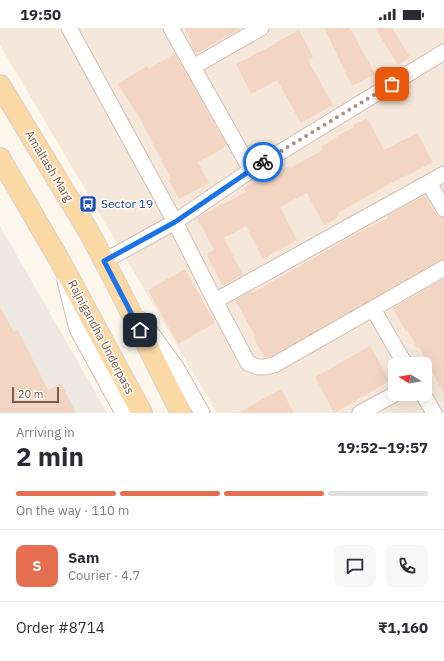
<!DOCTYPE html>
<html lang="en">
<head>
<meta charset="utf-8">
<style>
  :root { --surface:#fff; --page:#f7f7f7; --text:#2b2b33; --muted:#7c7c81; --line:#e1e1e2; --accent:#e76f51 }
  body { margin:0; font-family:"IBM Plex Sans",sans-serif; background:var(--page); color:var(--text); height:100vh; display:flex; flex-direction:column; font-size:15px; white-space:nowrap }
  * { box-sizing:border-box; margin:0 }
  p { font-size:13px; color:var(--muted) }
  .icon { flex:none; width:22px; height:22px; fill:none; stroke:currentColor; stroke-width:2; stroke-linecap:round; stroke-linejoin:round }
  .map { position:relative; height:385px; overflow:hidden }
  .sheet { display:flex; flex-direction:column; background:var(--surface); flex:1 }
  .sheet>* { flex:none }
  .needle { width:26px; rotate:281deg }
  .controls { position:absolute; left:388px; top:329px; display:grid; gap:8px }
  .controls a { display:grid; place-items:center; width:44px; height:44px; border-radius:8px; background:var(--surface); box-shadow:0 4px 16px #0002; font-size:20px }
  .scale { position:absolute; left:12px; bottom:10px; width:47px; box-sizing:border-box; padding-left:4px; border:2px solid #7a5c4d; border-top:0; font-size:11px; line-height:14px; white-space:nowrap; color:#7a5c4d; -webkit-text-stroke:3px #fffaf3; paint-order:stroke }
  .pin { position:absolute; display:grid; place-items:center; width:34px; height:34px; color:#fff; margin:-17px; border-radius:8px; box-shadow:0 2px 6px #0006 }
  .courier { position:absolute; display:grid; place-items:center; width:40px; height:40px; margin:-20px; border:3px solid #1a73e8; border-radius:50%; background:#fff; color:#222; box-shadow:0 1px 5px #0007 }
  .head em { font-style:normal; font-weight:700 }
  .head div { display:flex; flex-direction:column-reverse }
  .head { display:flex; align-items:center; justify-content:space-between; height:68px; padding:0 16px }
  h1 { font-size:26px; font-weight:700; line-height:30px }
  .bar { display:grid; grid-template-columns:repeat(4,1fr); gap:6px 4px; align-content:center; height:48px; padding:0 16px }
  .bar i { height:5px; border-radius:3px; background:var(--line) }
  .bar .current { background:var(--accent) }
  .bar p { grid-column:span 4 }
  .line { display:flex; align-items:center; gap:10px; padding:0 16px; border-top:1px solid var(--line) }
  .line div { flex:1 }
  .round { display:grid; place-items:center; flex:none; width:42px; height:42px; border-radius:8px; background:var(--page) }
  .status { display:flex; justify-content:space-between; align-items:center; height:28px; padding:0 20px; background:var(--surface); direction:ltr }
  .status svg { height:11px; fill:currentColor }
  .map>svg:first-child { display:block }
  .residential { fill:#f5e8da; fill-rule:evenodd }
  .industrial { fill:#efe9e4 }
  .building { fill:#f3d5c3 }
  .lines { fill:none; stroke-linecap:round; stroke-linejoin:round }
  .minor-casing { stroke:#d1beb0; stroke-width:17 }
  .major-casing { stroke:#dad1cd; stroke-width:22 }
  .minor { stroke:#fff; stroke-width:15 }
  .major { stroke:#fbd9a5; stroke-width:20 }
  .done { stroke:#a89285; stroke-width:4; stroke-dasharray:0 7.2 }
  .route { stroke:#1a73e8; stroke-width:5 }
  .labels { text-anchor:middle; stroke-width:3.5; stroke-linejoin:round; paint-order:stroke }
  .street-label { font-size:12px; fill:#7a5c4d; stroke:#fffaf3 }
  .transit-label { font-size:12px; fill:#164399; stroke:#fffaf3; text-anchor:start }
</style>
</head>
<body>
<div class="status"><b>19:50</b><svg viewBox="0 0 49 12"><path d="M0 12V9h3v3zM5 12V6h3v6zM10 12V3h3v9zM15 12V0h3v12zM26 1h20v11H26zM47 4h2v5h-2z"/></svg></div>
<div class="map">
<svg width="444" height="385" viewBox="0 0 444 385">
  <rect width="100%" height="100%" fill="#fdf6ec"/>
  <path class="residential" d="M0,0H444V385H217L0,17ZM395,336H425V366H395Z"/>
  <path class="industrial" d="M0,198L107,385H0Z"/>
  <path class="building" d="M184,0H242L196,26L190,15L192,14Z
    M324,0H350L375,46L352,58Z
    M375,0H392L410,29L398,37Z
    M299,2L313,29L308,32L333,77L301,95L277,52L251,66L236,36L275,16V15Z
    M175,25L227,118L198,134L209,155L179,171L169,152L171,151L146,102L139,89L118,56L147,38L149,41Z
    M367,90L384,122L417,105L433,134L404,149V148L355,175L338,185L339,187L336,189L337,190L324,197L307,165L280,179L297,212L263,231L246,198L224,210L243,247L223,258L206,226L214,222L197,190L246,164L244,160L276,142L277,144L289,138L290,140L323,122L321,118L337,109V108L354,99L353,97Z
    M425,167L436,186L440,189L444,190V231L440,232L271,329L265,330L253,309L255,308L235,272L252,263L253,265L348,210L388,190L387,188Z
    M185,241L215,295L178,316L148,262Z
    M444,250V366L419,319L417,320L408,303L406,304L393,280Z
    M0,279L14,304L18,302L48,362L61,355L76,385H0Z
    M370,318L390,353L334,385L315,349Z
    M281,361L294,385H238Z"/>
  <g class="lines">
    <defs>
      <path id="minor" d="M69,0L175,194L215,273L248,335C258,340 263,340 274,337L444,240
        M171,0L251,142
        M193,39L261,0
        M429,155L444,181
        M104,233L175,194L251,142L444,24
        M65,253L77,301L123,385
        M215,273L444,146
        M373,281L405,336
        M142,292L176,339L202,385
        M423,366L434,385
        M360,385L395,366"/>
      <path id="major" d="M0,57L89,204L119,261L181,385
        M0,130L60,233L142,385"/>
    </defs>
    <use href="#minor" class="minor-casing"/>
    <use href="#major" class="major-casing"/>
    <use href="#minor" class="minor"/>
    <use href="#major" class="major"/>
  </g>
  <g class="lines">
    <path class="done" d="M263,134L392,56"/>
    <path class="route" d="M140,302L104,233L175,194L251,142L263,134"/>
  </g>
  <defs>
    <symbol id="bus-square" viewBox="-11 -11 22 22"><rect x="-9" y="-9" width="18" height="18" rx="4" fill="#1a4fb4" stroke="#fffaf3"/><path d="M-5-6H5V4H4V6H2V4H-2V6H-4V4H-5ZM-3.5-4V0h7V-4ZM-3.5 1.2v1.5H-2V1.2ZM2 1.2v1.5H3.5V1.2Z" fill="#fff"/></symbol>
  </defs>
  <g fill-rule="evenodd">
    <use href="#bus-square" x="78" y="166" width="20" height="20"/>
  </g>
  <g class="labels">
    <g class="street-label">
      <text transform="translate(49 138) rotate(59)" y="4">Amaltash Marg</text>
      <text transform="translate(101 309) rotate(62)" y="4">Rajnigandha Underpass</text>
    </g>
    <g class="transit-label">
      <text x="101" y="180">Sector 19</text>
    </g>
  </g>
</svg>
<div class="controls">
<a><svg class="needle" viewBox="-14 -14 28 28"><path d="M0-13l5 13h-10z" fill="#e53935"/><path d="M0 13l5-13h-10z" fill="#7c7c81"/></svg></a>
</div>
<div class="scale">20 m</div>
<div class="pin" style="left:392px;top:56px;background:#ea580c"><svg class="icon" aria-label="bag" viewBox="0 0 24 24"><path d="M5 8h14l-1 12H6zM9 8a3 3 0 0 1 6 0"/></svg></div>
<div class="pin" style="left:140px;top:302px;background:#1f2937"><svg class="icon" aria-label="home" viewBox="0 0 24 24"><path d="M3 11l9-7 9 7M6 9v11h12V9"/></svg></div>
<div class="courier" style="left:263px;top:134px"><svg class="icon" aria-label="bike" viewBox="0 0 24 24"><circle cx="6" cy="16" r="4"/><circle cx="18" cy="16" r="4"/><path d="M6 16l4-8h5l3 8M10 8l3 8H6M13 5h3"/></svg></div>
</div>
<section class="sheet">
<div class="head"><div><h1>2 min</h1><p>Arriving in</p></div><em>19:52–19:57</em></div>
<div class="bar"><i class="current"></i><i class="current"></i><i class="current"></i><i></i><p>On the way · 110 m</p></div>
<div class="line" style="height:72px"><b class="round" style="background:var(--accent);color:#fff">S</b><div><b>Sam</b><p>Courier · 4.7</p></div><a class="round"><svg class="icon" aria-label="chat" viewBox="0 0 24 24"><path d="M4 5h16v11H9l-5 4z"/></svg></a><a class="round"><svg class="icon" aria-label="phone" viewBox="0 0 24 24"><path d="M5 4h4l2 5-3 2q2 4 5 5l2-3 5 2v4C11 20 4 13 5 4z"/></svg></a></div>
<div class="line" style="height:52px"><div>Order #8714</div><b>₹1,160</b></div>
</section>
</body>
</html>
